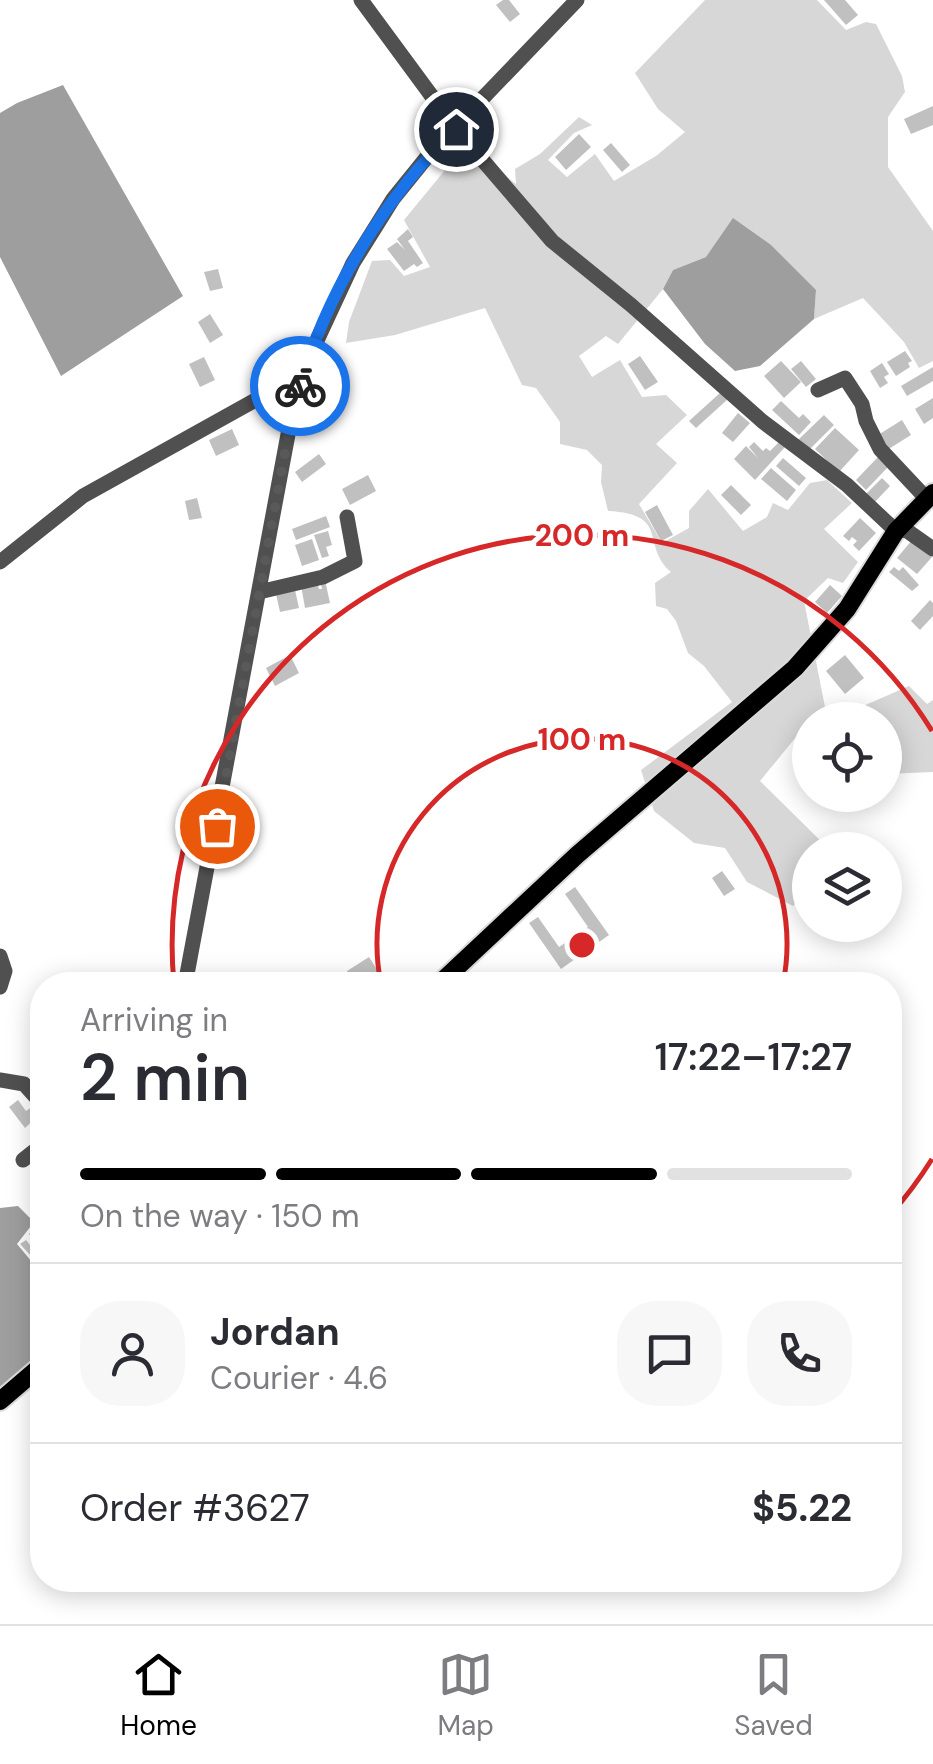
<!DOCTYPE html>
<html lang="en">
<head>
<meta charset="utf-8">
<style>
  :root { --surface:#fff; --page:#f7f7f7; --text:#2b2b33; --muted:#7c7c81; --line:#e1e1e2; --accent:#000 }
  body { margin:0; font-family:"DM Sans",sans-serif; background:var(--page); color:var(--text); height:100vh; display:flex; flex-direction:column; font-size:38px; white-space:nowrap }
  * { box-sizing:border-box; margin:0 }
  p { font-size:32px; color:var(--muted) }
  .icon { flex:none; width:55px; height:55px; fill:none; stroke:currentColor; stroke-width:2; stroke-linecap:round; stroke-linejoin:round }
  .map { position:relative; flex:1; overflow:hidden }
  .sheet { position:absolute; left:30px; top:972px; width:872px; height:620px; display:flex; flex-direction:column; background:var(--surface); border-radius:40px; box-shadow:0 5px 25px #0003 }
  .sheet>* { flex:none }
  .buttons { position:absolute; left:792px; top:702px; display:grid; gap:20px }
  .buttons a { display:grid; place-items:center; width:110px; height:110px; border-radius:50%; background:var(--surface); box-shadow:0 5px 25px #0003; font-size:50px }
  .pin { position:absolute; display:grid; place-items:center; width:85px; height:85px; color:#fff; margin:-42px; border:5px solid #fff; border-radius:50%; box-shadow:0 2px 10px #0007 }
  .courier { position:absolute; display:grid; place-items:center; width:100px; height:100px; margin:-50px; border:8px solid #1a73e8; border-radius:50%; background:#fff; color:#222; box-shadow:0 2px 12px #0007 }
  .overview em { font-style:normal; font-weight:600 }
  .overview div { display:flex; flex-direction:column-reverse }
  .overview { display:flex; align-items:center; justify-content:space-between; height:170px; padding:0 50px }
  h1 { font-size:65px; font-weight:600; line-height:75px }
  .bar { display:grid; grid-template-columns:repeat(4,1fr); gap:15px 10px; align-content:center; height:120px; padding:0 50px }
  .bar i { height:12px; border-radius:8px; background:var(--line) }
  .bar .active { background:var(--accent) }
  .bar p { grid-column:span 4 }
  .line { display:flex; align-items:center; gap:25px; padding:0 50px; border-top:2px solid var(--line) }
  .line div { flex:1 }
  .round { display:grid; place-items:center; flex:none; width:105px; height:105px; border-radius:40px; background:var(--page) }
  .dock { display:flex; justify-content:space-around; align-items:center; height:140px; border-top:2px solid var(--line); background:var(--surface); font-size:28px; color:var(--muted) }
  .dock a { display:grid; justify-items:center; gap:5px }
  .dock .active { color:var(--accent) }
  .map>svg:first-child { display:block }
  .green { fill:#d7d7d7 }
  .water { fill:#9e9e9e }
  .building { fill:#c0c0c0 }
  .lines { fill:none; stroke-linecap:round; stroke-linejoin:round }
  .major-casing { stroke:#dbdbdb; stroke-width:22 }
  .minor { stroke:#505050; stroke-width:15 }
  .major { stroke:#000; stroke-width:18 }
  .done { stroke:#595959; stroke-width:10; stroke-dasharray:0 18 }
  .route { stroke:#1a73e8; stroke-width:12 }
  .ring { fill:none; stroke:#d62828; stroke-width:5 }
  .centre { fill:#d62828; stroke:#fff; stroke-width:5 }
  .ring-label { font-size:30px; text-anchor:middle; font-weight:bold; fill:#d62828; stroke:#fff; stroke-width:10; stroke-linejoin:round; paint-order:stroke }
</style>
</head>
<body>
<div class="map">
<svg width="933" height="1624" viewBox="0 0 933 1624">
  <rect width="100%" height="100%" fill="#fff"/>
  <path class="green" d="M705,0H817L846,30L866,22L876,24L902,76L905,92L888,117V167L933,231V361L919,368L904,342L863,298L814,319L816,290L706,257L673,270L663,289L618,344L606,336L579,356L592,377L620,360L642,397L666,395L687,415L656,444L677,463L639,504L662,543L689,528V511L708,489L743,531L767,517L773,503L788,510L810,483L827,480L852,503L824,529L858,562L843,583L828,578L804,601L826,712L854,710L909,686L927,704L933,700V772L885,774V720H830L826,713L810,720L760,781L830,850H810V889L793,906L747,882L725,848L694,843L654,811L641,770L732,702L704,666L688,653L676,621L667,609L656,606L655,583L671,572C640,545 671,514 608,511L601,482L602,465L587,450L560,444V422L536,388L522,385L485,308L395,335L346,343L349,322L372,261L390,260L404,276L430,267L404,220L450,164L487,161L516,184L515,169L540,154L579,117L592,125L574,133L548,160L567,177L595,154L614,181L656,156L685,132L658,109L635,73Z"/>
  <path class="water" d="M63,85L183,296L61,376L0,257V113L17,103Z
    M733,218L771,245L816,290L814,319L760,366L735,371L705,344L663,289L673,270L706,257Z
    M18,1206L34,1222L17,1244L32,1262L42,1254V1350L0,1388V1208Z"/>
  <path class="building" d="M503,0H509L520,14L510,22L496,5Z
    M824,0H845L858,15L846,25Z
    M933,106V125L911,134L904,119Z
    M579,134L591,147L566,170L555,157Z
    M611,143L630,165L622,172L603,150Z
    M408,229L413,237L408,241L423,263L417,267L414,264L404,271L387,249L397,242L405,250L397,239Z
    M218,269L223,288L210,291L204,272Z
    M210,314L223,335L210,343L198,322Z
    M905,351L912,361L908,363L910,367L896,376L887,362Z
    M640,356L658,382L645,390L628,364Z
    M204,357L215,380L200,387L189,364Z
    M781,361L801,382L784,398L764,376Z
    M801,361L816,379L806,387L791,369Z
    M882,363L889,374L884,377L888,383L880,388L870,371Z
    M933,367V381L907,396L901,386Z
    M721,392L728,399L696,428L689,421Z
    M933,398V418L924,424L915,409Z
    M781,401L799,418L803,414L811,422L799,435L772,410Z
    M738,413L750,423L733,442L722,433Z
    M824,415L834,425L808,451L798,440Z
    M902,420L911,435L887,450L878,435Z
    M835,428L859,450L839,472L815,449Z
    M232,429L239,445L216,456L209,440Z
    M754,442L763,451L766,448L770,451L779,442L785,447L755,480L734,459L746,446L758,458L749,447Z
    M319,454L326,464L302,482L295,472Z
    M878,457L888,467L866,490L856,480Z
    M783,458L806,478L799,486L776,466Z
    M771,468L796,490L787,501L761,479Z
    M368,475L376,491L350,505L342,489Z
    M882,478L890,486L874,503L865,495Z
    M731,485L751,505L741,515L721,495Z
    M197,498L202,518L189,520L185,501Z
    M657,505L673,535L661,541L645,512Z
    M326,516L330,527L296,540L292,529Z
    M860,518L876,533L859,551L853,545L857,541L852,537L849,541L843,536Z
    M328,531L332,545L326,547L329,556L322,558L314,535Z
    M312,539L319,560L302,566L295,545Z
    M912,540L932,557L917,574L897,558Z
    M894,567L899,571L903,567L919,585L912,591L889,572Z
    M325,580L330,603L305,608L301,585L317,582L319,589H322L320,581Z
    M830,585L842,596L827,613L815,602Z
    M295,590L299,608L280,612L276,594Z
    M930,600L933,603V616L920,630L911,621Z
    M290,655L299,673L275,686L266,668Z
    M845,655L864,678L845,694L826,671Z
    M722,871L735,889L724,896L712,878Z
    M575,887L609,935L561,969L529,923L538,917L559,947L588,927L565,894Z
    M369,957L387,985H356L347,971Z
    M18,1100L26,1111L36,1104L42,1112L25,1128L9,1107Z
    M37,1226L42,1233V1248L32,1257L20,1244L26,1240L30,1245L34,1241L29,1234Z"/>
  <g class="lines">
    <defs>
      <path id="major" d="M438,985L577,855L795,668L847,609L896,531L933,493
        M0,1401L42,1365"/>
    </defs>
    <use href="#major" class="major-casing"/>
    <path class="minor" d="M361,0L456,129L552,241L631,305L762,421L847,485L896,531L906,530L933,549
      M818,390L845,378L862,404L866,421L880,449L925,497
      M0,562L83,496L259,398L271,413H292
      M259,592L323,577L355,561L347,517
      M0,956L5,971L0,987
      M185,985L292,413L306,364L353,263L393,199L431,152L577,0
      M0,1080L24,1084L42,1104
      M23,1160L42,1145"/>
    <use href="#major" class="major"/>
  </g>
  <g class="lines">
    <path class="done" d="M217,826L292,414L300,386"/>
    <path class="route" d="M300,386C327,292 386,195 456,129"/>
  </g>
  <g class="ring">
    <path d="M381 984A205 205 0 1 1 783 984"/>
    <path d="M932 1159A410 410 0 0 1 891 1214M174 984A410 410 0 0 1 932 731"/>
  </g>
  <circle cx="582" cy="945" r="15" class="centre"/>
  <g class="ring-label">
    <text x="582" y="546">200 m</text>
    <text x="582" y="750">100 m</text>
  </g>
</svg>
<div class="buttons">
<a><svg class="icon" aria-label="locate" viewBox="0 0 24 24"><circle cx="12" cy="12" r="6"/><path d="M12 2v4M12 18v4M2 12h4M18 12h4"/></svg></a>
<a><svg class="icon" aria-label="layers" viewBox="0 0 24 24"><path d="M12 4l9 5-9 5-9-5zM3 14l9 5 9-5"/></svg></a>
</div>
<div class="pin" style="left:217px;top:826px;background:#ea580c"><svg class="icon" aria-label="bag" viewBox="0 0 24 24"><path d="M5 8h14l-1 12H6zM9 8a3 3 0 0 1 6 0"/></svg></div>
<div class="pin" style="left:456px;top:129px;background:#1f2937"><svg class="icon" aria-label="home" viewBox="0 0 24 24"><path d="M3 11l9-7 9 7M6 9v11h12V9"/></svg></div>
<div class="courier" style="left:300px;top:386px"><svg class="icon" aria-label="bike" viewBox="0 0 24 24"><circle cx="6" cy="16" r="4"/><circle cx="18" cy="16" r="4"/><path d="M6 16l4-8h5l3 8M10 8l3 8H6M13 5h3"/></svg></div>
<section class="sheet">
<div class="overview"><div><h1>2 min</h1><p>Arriving in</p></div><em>17:22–17:27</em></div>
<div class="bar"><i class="active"></i><i class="active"></i><i class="active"></i><i></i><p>On the way · 150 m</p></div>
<div class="line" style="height:180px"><a class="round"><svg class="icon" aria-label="person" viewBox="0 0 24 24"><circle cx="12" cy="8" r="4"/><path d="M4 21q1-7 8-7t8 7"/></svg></a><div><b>Jordan</b><p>Courier · 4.6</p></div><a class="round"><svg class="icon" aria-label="chat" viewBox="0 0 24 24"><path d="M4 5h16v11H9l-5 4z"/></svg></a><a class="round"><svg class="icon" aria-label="phone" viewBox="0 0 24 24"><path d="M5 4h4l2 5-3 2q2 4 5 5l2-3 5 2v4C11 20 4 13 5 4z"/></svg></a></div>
<div class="line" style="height:130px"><div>Order #3627</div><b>$5.22</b></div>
</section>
</div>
<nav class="dock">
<a class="active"><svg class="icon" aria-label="home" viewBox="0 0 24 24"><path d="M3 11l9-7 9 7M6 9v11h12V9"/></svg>Home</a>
<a><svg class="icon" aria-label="map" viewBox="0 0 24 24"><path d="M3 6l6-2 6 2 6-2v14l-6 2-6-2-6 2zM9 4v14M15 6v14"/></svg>Map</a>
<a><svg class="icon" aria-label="saved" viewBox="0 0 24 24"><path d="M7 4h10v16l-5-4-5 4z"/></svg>Saved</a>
</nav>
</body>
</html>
